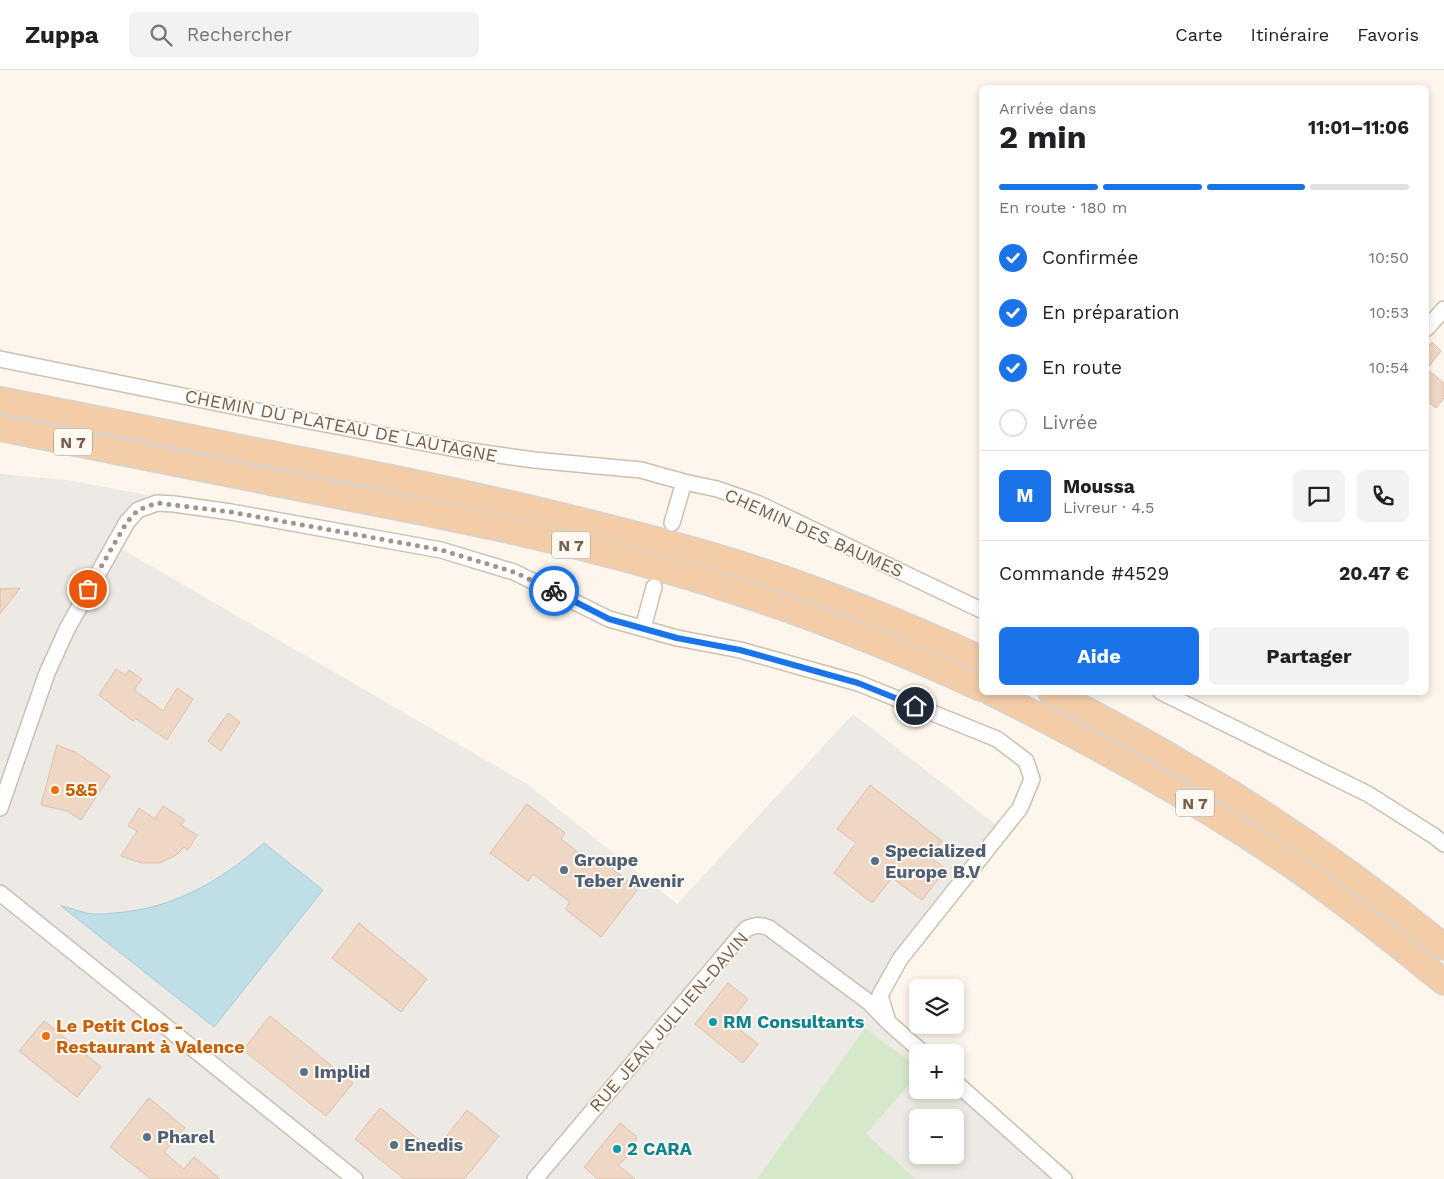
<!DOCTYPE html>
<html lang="fr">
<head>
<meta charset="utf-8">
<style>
  :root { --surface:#fff; --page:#f2f2f2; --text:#202124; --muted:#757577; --line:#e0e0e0; --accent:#1a73e8 }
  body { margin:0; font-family:"Work Sans",sans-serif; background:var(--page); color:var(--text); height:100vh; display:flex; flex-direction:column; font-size:19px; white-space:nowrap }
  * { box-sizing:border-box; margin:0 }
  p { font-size:16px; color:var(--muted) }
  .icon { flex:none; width:28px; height:28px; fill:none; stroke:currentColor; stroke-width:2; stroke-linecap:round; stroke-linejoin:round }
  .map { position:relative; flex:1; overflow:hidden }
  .sheet { position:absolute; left:979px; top:15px; width:450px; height:610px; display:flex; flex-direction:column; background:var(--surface); border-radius:8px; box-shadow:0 2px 8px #0003 }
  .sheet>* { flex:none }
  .buttons { position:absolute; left:909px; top:909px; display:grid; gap:10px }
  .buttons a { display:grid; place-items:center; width:55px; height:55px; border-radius:8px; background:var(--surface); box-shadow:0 2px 8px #0003; font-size:25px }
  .pin { position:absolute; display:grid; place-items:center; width:42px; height:42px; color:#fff; margin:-21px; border:2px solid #fff; border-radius:50%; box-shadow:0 1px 5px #0007 }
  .courier { position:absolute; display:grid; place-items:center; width:50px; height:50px; margin:-25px; border:4px solid #1a73e8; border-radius:50%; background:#fff; color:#222; box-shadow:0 1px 6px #0007 }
  .headline em { font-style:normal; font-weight:700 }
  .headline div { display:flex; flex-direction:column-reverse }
  .headline { display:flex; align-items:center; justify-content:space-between; height:85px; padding:0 20px }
  h1 { font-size:32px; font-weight:700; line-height:38px }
  .bar { display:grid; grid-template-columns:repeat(4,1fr); gap:8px 5px; align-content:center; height:60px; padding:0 20px }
  .bar i { height:6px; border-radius:4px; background:var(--line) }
  .bar .on { background:var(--accent) }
  .bar p { grid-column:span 4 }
  .line { display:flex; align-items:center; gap:12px; padding:0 20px; border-top:1px solid var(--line) }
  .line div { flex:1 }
  .round { display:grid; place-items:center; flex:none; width:52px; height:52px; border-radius:8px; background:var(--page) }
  ol { padding:0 20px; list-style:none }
  li { display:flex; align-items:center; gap:15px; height:55px }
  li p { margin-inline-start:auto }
  li .icon { padding:5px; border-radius:50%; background:var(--accent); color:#fff; stroke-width:4 }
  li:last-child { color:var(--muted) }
  li i { width:28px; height:28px; border:2px solid var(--line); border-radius:50% }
  .action { display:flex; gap:10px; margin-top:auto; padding:10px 20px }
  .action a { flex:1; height:58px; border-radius:8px; background:var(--accent); color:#fff; font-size:20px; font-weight:700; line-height:58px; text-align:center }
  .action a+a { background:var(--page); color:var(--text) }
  header { display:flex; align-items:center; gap:30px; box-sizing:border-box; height:70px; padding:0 25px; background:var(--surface); border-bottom:1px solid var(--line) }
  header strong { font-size:24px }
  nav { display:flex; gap:28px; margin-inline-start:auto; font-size:18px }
  .search { width:350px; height:45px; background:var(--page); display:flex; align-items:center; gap:12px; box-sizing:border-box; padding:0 18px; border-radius:8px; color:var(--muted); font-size:19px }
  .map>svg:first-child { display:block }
  .industrial { fill:#ede9e4; fill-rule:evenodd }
  .green { fill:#d5e9ca }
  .water { fill:#c0dee5; stroke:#a7cdd6 }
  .building { fill:#efd7c5; stroke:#e1bfa6 }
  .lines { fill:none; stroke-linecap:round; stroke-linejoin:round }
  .minor-casing { stroke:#cdbfb1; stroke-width:18 }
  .trunk-casing { stroke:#d9d2ce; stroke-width:28 }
  .minor { stroke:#fff; stroke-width:15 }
  .trunk { stroke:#f3cca8; stroke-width:25 }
  .done { stroke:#a59386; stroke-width:5; stroke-dasharray:0 9 }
  .route { stroke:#1a73e8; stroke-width:6 }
  .food-dot { fill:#e8710a; stroke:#fefaf2; stroke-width:2 }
  .service-dot { fill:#5c6f8a; stroke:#fefaf2; stroke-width:2 }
  .culture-dot { fill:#0f9aa8; stroke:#fefaf2; stroke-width:2 }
  .labels { text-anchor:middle; stroke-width:4; stroke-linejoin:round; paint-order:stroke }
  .shield { fill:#fefaf2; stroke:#9f8d80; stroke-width:1 }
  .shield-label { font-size:16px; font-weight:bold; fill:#765e4f }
  .street-label { font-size:18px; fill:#765e4f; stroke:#fefaf2 }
  .food-label { font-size:18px; font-weight:bold; fill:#c56008; stroke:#fefaf2; text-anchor:start }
  .service-label { font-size:18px; font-weight:bold; fill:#4e5e75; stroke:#fefaf2; text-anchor:start }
  .culture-label { font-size:18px; font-weight:bold; fill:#0d838f; stroke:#fefaf2; text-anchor:start }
</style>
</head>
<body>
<header>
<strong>Zuppa</strong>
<div class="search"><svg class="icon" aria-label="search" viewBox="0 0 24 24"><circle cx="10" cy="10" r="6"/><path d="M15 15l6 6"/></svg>Rechercher</div>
<nav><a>Carte</a><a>Itinéraire</a><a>Favoris</a></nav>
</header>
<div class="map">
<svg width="1444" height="1109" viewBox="0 0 1444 1109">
  <rect width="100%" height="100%" fill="#fcf6ec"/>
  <path class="industrial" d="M0,404L67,410L153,426L135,433L123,445L106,470L527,714L677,834L853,644L1008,764L892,910L888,929L897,951L933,982H918V1020H955V1002L1077,1109H0ZM918,1048H955V1085H918Z"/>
  <path class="green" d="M865,958L917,997V1005L866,1064L916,1109H757Z"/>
  <path class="water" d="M264,773L323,820L214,957L61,836C72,838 84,844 95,844C101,845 108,843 114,843C174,839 220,811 264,773Z"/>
  <path class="building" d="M1432,272L1441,281L1427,299L1444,313V328L1436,338L1426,330V278Z
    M20,518L0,544V519Z
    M116,599L125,605L129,600L142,609L134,620L163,641L177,618L193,629L167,670L135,648L133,651L99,625Z
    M228,643L240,652L221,681L208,671Z
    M57,675L75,682L110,706L81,750L67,741L41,735Z
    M870,715L942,771L930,787L946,799L922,830L892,808L872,833L834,803L856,773L837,759Z
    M527,734L565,763L561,769L596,796L601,790L638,819L601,867L565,839L570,832L533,804L528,811L490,783Z
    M163,736L185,750L181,755L197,765L188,780L184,777L175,786L159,793H141L121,786L137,761L128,756L139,738L155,749Z
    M359,853L427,909L401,942L332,888Z
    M728,913L748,929L730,952L758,974L743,993L695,954Z
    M270,946L353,1013L326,1046L243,980Z
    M44,951L101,997L77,1027L19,981Z
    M149,1028L185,1058L164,1082L184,1099L194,1087L220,1109H151L110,1077Z
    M380,1038L434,1082L467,1040L499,1066L464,1109H404L355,1069Z
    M620,1053L636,1066V1076L633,1082L618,1095L635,1109H598L584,1097Z"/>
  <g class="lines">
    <defs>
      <path id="minor" d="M1426,259L1444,239
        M0,289L247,339L456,379L534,390L641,400L684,412L717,419L757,433L981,540
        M672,453L684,412
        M643,558L654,517
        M1161,622L1368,724L1434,766L1444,774
        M0,738L47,603L67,559L127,452L138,440L157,433L174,434L231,442L441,480L514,502L609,549L677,568L740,580L858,613L997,669L1026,691L1032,709L1020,738L900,889L880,925L888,952
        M0,823L355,1109
        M955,1012L1064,1109
        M535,1109L746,859C755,855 760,854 769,858L870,933L888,952L922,982"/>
      <path id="trunk" d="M0,330C104,350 207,371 311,392C445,418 578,447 709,485C802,512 893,549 981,589
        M0,358C116,381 231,404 346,427C450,447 554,468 656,497C767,528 876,570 981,618
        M991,622C1077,665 1162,711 1243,763C1313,807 1379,859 1444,912
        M1051,622C1190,692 1324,778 1444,877"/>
    </defs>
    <use href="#minor" class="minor-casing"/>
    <use href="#trunk" class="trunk-casing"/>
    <use href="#minor" class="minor"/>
    <use href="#trunk" class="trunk"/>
  </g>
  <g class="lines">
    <path class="done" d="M88,519L127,452L138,440L157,433L231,442L441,480L514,502L554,521"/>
    <path class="route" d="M554,521L609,549L677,568L740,580L858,613L915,636"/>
  </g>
  <g class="food-dot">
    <circle cx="55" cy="720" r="5"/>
    <circle cx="46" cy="966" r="5"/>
  </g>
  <g class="service-dot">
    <circle cx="875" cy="791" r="5"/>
    <circle cx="564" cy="800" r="5"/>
    <circle cx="304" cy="1002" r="5"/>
    <circle cx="147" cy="1067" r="5"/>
    <circle cx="394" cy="1075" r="5"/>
  </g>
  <g class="culture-dot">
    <circle cx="713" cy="952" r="5"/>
    <circle cx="617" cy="1079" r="5"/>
  </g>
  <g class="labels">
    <g class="shield">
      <rect x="54" y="358.5" width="38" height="27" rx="4"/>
      <rect x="552" y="461.5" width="38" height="27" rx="4"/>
      <rect x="1176" y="719.5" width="38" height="27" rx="4"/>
    </g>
    <g class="shield-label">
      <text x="73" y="378">N 7</text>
      <text x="571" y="481">N 7</text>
      <text x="1195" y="739">N 7</text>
    </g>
    <g class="street-label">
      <text transform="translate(341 356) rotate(11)" y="6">CHEMIN DU PLATEAU DE LAUTAGNE</text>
      <text transform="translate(814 463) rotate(24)" y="6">CHEMIN DES BAUMES</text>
      <text transform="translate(669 952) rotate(-49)" y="6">RUE JEAN JULLIEN-DAVIN</text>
    </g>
    <g class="food-label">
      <text x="65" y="726">5&amp;5</text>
      <text x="56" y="962">Le Petit Clos -<tspan x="56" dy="21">Restaurant à Valence</tspan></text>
    </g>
    <g class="service-label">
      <text x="885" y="787">Specialized<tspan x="885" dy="21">Europe B.V</tspan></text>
      <text x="574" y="796">Groupe<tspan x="574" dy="21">Teber Avenir</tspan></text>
      <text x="314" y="1008">Implid</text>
      <text x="157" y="1073">Pharel</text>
      <text x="404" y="1081">Enedis</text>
    </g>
    <g class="culture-label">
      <text x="723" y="958">RM Consultants</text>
      <text x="627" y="1085">2 CARA</text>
    </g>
  </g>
</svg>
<div class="buttons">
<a><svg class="icon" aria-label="layers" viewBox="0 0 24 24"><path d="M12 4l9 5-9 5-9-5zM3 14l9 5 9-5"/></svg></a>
<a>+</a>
<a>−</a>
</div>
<div class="pin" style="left:88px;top:519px;background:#ea580c"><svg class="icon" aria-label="bag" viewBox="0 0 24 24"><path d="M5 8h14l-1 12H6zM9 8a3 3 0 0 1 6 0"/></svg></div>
<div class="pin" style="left:915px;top:636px;background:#1f2937"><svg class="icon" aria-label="home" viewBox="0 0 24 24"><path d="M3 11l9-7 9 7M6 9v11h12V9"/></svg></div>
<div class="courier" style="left:554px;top:521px"><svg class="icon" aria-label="bike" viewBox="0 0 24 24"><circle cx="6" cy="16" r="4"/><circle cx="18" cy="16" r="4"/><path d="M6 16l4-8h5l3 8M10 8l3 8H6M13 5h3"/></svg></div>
<section class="sheet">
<div class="headline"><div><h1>2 min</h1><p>Arrivée dans</p></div><em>11:01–11:06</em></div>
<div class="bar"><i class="on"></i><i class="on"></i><i class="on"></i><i></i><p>En route · 180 m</p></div>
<ol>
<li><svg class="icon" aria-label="check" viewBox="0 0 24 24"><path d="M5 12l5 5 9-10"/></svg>Confirmée<p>10:50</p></li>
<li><svg class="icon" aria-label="check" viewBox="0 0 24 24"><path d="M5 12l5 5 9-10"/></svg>En préparation<p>10:53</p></li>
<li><svg class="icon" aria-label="check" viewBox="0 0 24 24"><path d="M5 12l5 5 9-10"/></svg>En route<p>10:54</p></li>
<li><i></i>Livrée</li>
</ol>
<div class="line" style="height:90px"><b class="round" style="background:var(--accent);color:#fff">M</b><div><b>Moussa</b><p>Livreur · 4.5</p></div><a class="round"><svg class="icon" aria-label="chat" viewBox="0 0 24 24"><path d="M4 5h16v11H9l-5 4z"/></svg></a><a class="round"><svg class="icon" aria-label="phone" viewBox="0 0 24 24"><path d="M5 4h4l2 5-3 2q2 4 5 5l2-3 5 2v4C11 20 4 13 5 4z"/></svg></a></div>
<div class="line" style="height:65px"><div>Commande #4529</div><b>20.47 €</b></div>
<div class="action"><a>Aide</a><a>Partager</a></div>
</section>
</div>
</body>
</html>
